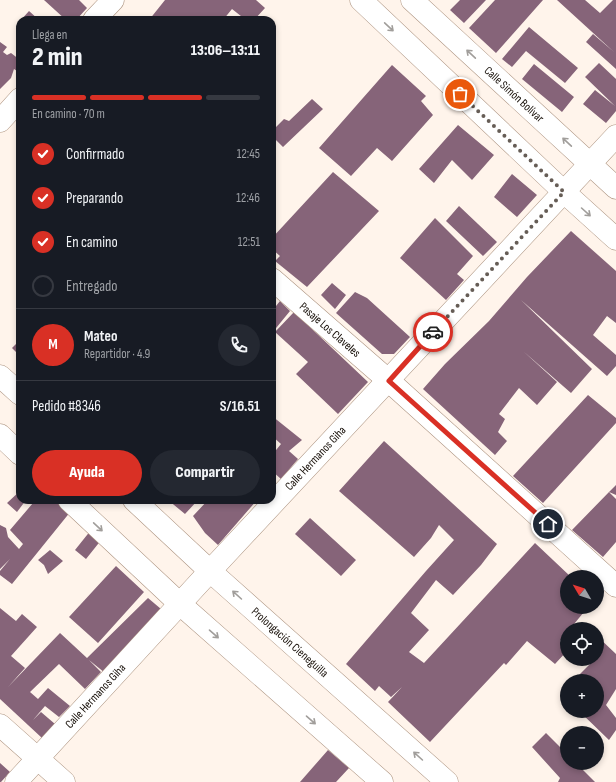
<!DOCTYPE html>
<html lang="es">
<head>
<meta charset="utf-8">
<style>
  :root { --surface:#171b24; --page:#242831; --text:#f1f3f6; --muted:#9ea1a6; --line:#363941; --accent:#d93025 }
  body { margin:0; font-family:"Sofia Sans Condensed",sans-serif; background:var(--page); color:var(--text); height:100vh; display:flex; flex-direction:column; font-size:15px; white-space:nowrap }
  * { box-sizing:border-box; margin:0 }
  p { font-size:13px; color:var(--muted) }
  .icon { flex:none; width:22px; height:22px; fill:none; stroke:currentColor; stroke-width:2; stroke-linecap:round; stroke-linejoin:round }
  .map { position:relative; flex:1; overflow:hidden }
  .side { position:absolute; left:16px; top:16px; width:260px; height:488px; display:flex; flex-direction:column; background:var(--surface); border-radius:12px; box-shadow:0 2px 6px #0003 }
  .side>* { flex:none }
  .needle { width:26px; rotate:309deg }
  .controls { position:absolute; left:560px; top:570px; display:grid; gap:8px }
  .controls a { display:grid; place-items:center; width:44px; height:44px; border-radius:50%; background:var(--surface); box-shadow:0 2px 6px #0003; font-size:20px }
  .pin { position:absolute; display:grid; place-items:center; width:34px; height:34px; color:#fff; margin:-17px; border:2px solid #fff; border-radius:50%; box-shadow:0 1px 4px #0007 }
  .courier { position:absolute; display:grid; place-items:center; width:40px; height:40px; margin:-20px; border:3px solid #d93025; border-radius:50%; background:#fff; color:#222; box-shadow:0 1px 5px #0007 }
  .overview em { font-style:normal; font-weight:800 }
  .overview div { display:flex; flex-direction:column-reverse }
  .overview { display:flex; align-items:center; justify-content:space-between; height:68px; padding:0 16px }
  h1 { font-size:26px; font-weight:800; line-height:30px }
  .bar { display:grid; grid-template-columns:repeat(4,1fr); gap:6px 4px; align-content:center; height:48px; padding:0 16px }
  .bar i { height:5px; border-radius:3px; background:var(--line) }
  .bar .current { background:var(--accent) }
  .bar p { grid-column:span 4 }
  .line { display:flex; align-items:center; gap:10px; padding:0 16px; border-top:1px solid var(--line) }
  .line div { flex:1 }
  .round { display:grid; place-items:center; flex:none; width:42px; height:42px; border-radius:21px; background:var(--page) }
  ol { padding:0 16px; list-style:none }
  li { display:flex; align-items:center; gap:12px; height:44px }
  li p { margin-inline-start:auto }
  li .icon { padding:4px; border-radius:50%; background:var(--accent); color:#fff; stroke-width:4 }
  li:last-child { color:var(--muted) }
  li i { width:22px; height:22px; border:2px solid var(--line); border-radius:50% }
  .action { display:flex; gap:8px; margin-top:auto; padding:8px 16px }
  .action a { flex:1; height:46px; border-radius:24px; background:var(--accent); color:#fff; font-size:16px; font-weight:800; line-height:46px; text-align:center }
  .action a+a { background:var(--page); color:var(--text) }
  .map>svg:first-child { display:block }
  .building { fill:#866479 }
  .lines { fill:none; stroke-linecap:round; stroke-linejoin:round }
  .street-casing { stroke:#ad9481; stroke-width:23 }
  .street { stroke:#fff; stroke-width:22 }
  .oneway { stroke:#a19e9b }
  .done { stroke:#665d56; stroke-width:4; stroke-dasharray:0 7.2 }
  .route { stroke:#d93025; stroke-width:5 }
  .labels { text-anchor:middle; stroke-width:4; stroke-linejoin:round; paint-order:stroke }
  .street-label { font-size:12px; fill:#140c05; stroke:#fff }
</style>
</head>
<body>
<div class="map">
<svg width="616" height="782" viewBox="0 0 616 782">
  <rect width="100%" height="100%" fill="#fff4eb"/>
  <path class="building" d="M44,0H79L87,8L76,20H66Z
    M165,0H256L265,8L254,20H246L232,9L223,20H182L178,17L181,20H149Z
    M460,0H486L464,23L450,10Z
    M495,0H543L496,53L469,28Z
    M557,0H585L600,13L613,0H616V69L586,42L593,34L614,52Z
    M29,11L39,20H21Z
    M529,27L578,68L565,83L526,51L512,67L502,59Z
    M0,42L7,47L3,52L7,55L11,53L20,60V73L14,69L11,78L0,89Z
    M599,63L616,79V111L606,123L583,104L595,90L615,106L585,77Z
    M534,64L574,97L562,112L522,79Z
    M392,65L426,96L421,101L433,115L392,161L377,148L351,176L319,148Z
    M312,99L323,109L283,147L272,136V131L284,119L289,121Z
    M458,125L494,155L472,180L452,160L434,183L419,169Z
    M333,172L379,211L307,287L275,261L280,256L272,249V238Z
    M512,174L537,195L517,217L494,197Z
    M459,206L497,242L483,256L446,221Z
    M435,218L473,256L457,274L464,280L446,300L400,258Z
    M571,231L616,271V323L607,316L593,335L616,355V366L607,376L521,300L592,369L571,393L523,351L557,382L537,405L519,388L499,414L505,419L498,432L507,441L495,455L423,389L445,364L489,321L527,277Z
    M332,283L346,295L335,309L321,295Z
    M355,292L367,298L410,337L394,354H382L336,313Z
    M280,301L290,311L272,333V311Z
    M294,312L368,382L338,414L296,374L308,362L275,332Z
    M20,340V356L12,348Z
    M588,395L616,418V423L543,503L513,476Z
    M272,416L302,440L289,451L298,459L281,479L272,471V455L281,444L272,436Z
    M384,441L497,544L481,565L453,595L436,580L411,613L429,630L409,652L424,663L535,543L571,577H567V607H588L570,629H567V633L560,641L567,651L555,664L527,641L506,665L504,663L430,742L388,702L402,687L391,697L379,686L375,691L346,664L426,571L454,540L439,525L431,538L414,557L339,491Z
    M616,485V495L609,492Z
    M20,491V500H26L17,512L7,503Z
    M609,492L616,499V542L603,557L572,530Z
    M30,500H59L71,511L12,584L0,575V571L10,559L0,569V525L6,528L8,537L19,549L23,544L10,530L33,503Z
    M168,500H198L185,514Z
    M208,500H257L218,545L205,533L193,516Z
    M310,518L356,560L341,576L295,534Z
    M91,530L102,539L86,559L75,550Z
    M50,550L63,561L48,574L44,565L38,560Z
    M116,566L144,592L98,643L69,617Z
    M148,598L161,609L110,677L89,660L101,672L85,689L59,664L30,692L38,699L48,688L70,706L59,717L45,706L33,720L41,712L55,724L42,738L0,699V608L16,621L22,614L37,627L11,656L25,668L8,687L60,633L87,658Z
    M597,636L616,654V689L606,705L616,718V730L609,740L579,711H597V681H573L590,664L583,659H597Z
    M567,688V700L561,694Z
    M546,733L567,754V763H576L595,782H558L560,778L532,747Z
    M328,750L349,768L336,782H300Z
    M0,763L10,772L1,782H0Z"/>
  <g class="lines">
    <defs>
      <g id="street">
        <path d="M361,0L564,192L616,239"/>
        <path id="s1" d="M412,0L616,188"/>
        <path d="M94,20L113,0"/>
        <path d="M0,121L20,99"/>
        <path id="s2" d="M272,279L389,381L616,586"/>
        <path d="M0,376L20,394"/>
        <path d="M0,435L20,454"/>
        <path d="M69,500L180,604L382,782"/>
        <path id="s3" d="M134,500L210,571L447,782"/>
        <path d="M0,725L64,782"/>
        <path id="s4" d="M16,782L210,571L616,136"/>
      </g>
    </defs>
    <use href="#street" class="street-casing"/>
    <use href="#street" class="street"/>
  </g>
  <defs><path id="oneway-shaft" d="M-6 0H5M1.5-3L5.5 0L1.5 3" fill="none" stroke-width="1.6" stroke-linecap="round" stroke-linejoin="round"/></defs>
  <g class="oneway">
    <use href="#oneway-shaft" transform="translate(389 27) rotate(43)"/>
    <use href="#oneway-shaft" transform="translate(471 54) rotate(-137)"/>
    <use href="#oneway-shaft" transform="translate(567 142) rotate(-137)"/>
    <use href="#oneway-shaft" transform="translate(586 212) rotate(42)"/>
    <use href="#oneway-shaft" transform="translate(98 527) rotate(43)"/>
    <use href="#oneway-shaft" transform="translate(237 595) rotate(-138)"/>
    <use href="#oneway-shaft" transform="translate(214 634) rotate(41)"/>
    <use href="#oneway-shaft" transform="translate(311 720) rotate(41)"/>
    <use href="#oneway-shaft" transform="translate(418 756) rotate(-138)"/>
  </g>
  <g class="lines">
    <path class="done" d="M433,332L564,192L460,94"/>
    <path class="route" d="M433,332L389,381L548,524"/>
  </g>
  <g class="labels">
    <g class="street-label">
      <text dy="4" stroke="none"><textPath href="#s1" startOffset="139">Calle Simón Bolívar</textPath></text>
      <text dy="4" stroke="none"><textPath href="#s2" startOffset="77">Pasaje Los Claveles</textPath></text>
      <text dy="4" stroke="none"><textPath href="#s4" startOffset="441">Calle Hermanos Giha</textPath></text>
      <text dy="4" stroke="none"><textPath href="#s3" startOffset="211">Prolongación Cieneguilla</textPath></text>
      <text dy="4" stroke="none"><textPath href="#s4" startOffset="117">Calle Hermanos Giha</textPath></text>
    </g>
  </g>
</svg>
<div class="controls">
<a><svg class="needle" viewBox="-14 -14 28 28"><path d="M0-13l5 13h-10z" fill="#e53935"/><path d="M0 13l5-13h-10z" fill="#9ea1a6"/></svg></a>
<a><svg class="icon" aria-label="locate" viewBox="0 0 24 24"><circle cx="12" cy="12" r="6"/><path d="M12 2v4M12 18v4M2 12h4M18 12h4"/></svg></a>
<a>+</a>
<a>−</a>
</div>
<div class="pin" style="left:460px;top:94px;background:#ea580c"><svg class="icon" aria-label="bag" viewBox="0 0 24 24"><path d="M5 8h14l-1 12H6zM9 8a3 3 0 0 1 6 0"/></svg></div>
<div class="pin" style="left:548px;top:524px;background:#1f2937"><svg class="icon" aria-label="home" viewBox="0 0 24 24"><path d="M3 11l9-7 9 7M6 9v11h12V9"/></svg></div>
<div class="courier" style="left:433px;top:332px"><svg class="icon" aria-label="car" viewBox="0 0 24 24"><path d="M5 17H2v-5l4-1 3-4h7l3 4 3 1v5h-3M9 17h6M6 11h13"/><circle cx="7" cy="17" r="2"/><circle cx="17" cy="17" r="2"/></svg></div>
<section class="side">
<div class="overview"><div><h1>2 min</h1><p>Llega en</p></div><em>13:06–13:11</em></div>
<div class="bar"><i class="current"></i><i class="current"></i><i class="current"></i><i></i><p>En camino · 70 m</p></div>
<ol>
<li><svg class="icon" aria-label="check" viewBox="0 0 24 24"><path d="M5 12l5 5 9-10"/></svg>Confirmado<p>12:45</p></li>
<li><svg class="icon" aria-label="check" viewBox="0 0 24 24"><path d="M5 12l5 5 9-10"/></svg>Preparando<p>12:46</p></li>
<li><svg class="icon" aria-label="check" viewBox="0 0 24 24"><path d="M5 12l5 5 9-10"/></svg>En camino<p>12:51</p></li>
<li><i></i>Entregado</li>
</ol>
<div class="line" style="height:72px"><b class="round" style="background:var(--accent);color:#fff">M</b><div><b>Mateo</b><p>Repartidor · 4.9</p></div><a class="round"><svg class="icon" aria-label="phone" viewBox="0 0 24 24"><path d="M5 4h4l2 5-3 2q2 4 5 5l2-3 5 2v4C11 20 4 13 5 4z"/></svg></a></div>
<div class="line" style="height:52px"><div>Pedido #8346</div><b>S/16.51</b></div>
<div class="action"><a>Ayuda</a><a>Compartir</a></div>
</section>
</div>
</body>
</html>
